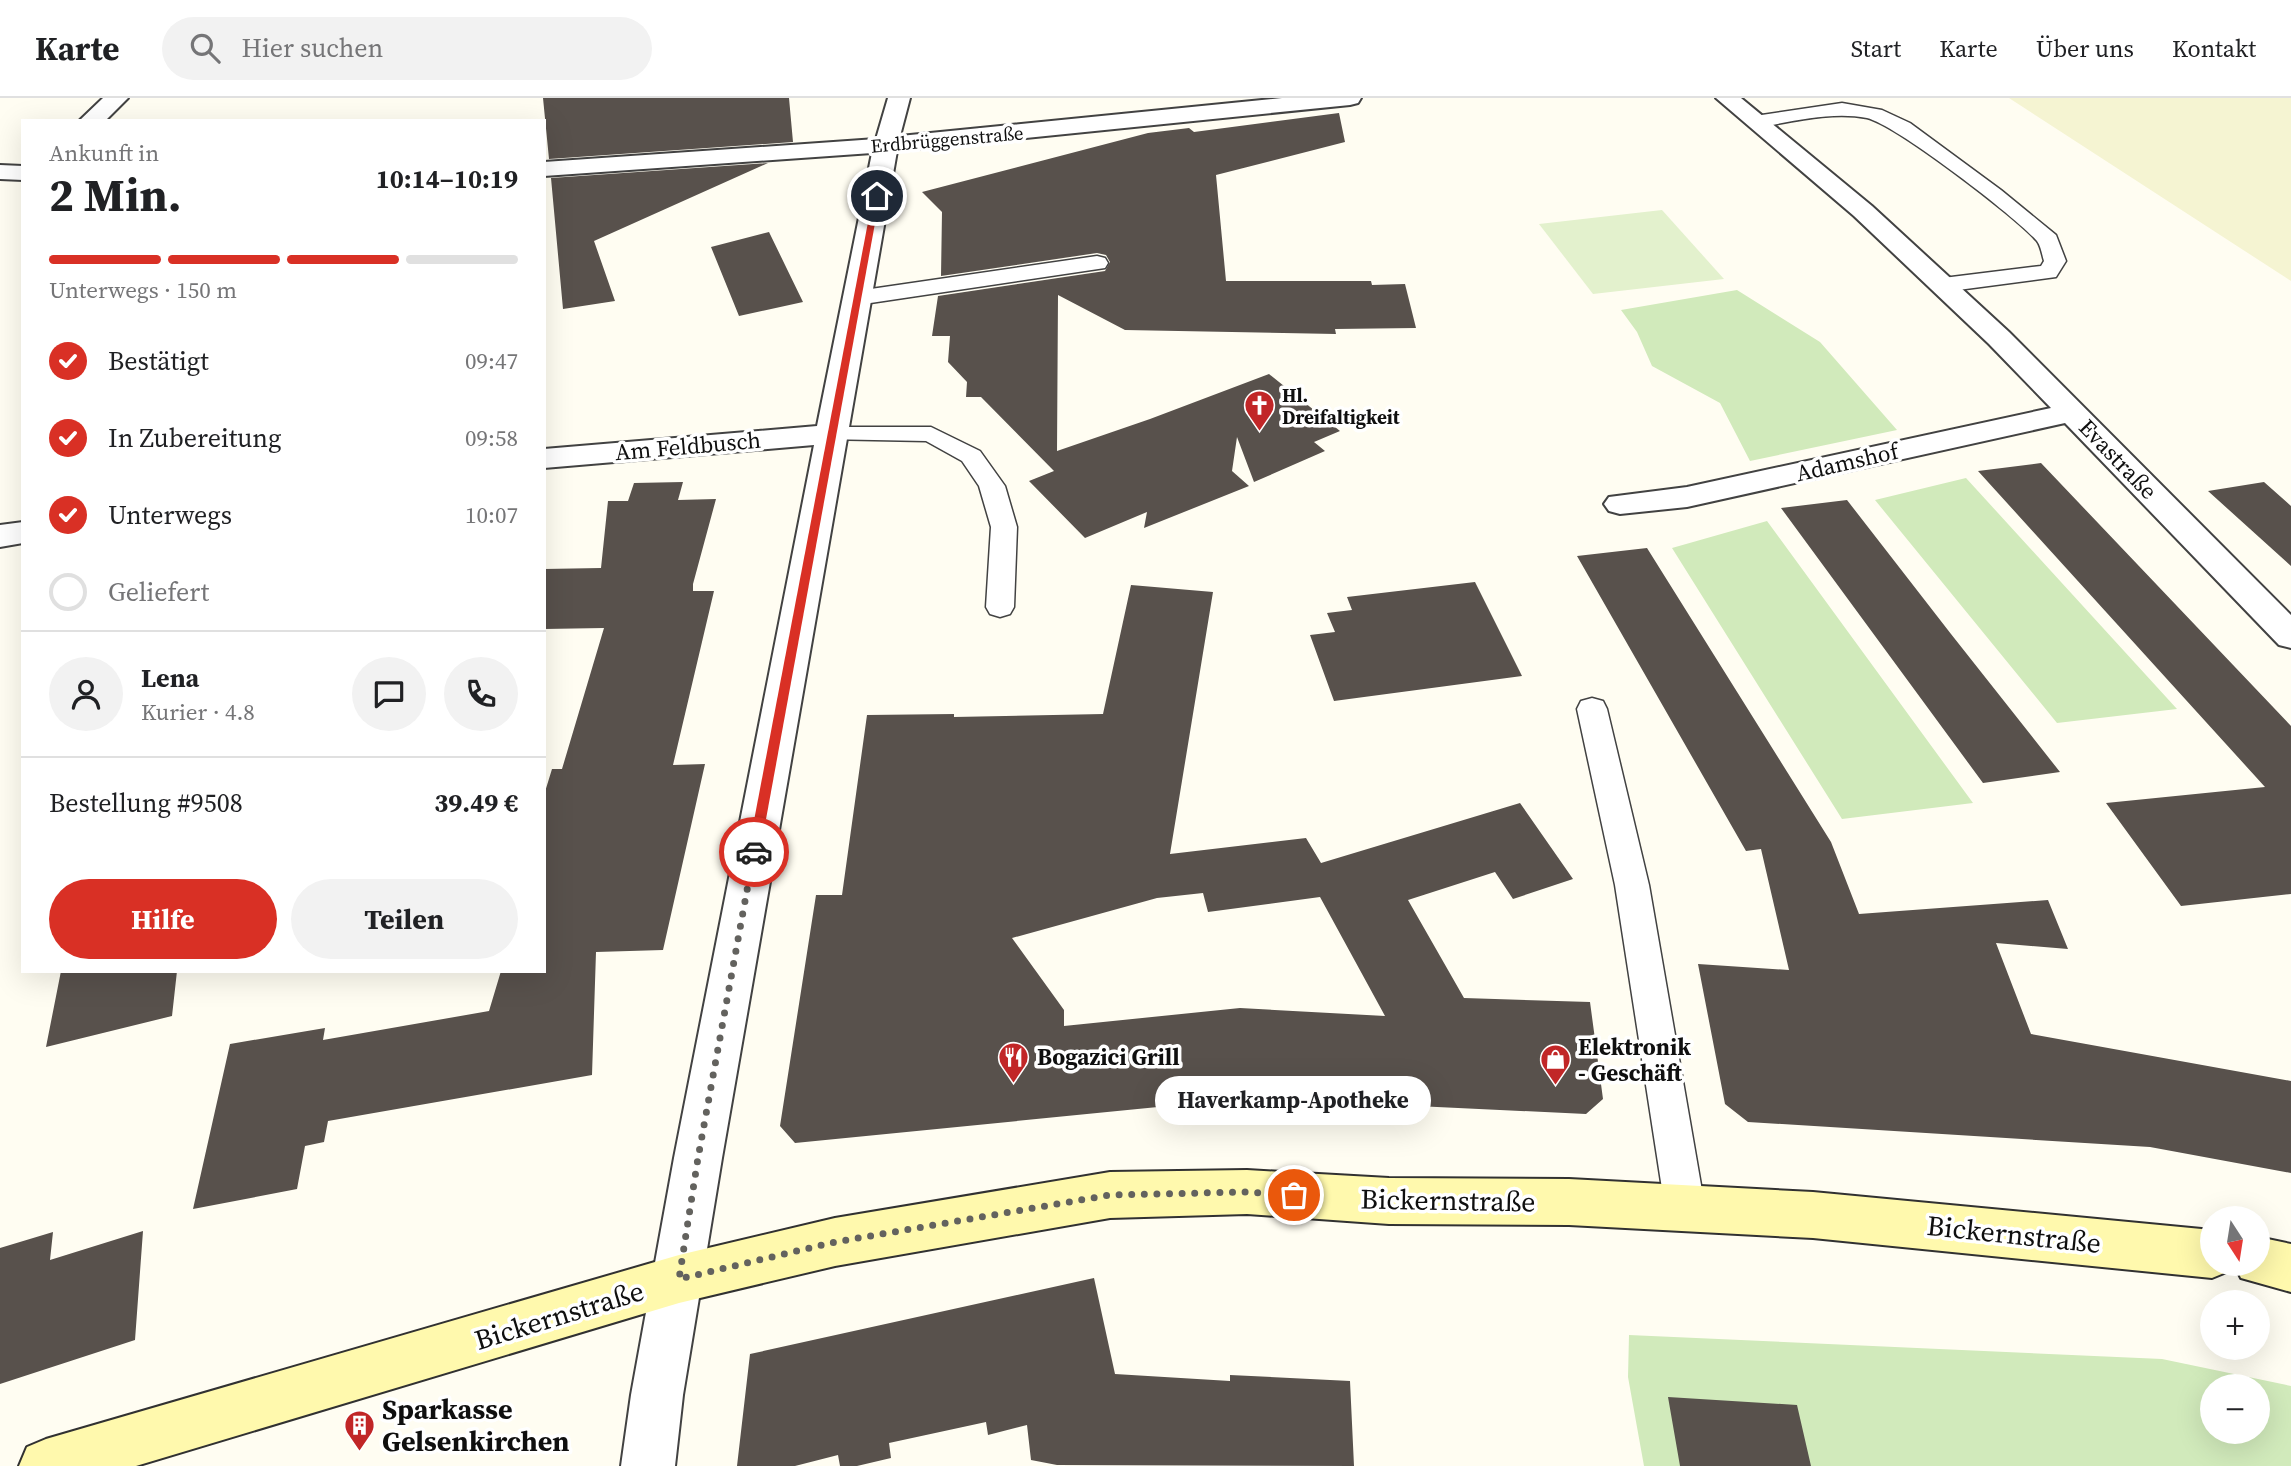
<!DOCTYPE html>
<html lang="de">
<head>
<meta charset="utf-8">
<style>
  :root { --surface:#fff; --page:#f2f2f2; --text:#202124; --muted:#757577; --line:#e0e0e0; --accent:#d93025 }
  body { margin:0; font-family:"Source Serif 4",serif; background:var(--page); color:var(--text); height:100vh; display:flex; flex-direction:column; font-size:26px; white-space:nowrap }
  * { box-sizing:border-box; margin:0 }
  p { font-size:23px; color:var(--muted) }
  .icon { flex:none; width:38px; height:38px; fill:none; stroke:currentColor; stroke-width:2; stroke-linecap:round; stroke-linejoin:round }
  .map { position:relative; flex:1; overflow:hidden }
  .side { position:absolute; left:21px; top:21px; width:525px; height:854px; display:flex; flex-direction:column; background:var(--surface); border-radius:0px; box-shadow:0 7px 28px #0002 }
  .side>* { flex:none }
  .needle { width:46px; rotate:168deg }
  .fabs { position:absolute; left:2200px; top:1108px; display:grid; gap:14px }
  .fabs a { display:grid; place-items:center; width:70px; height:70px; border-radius:50%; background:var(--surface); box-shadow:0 7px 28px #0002; font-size:35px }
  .pin { position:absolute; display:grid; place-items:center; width:60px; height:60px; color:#fff; margin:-30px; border:4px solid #fff; border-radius:50%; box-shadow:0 2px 7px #0007 }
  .courier { position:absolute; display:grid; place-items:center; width:70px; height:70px; margin:-35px; border:5px solid #d93025; border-radius:50%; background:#fff; color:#222; box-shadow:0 2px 9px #0007 }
  .bubble { position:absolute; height:49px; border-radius:24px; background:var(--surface); box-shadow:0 7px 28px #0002; font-size:23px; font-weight:700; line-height:49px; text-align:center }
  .summary em { font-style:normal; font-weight:700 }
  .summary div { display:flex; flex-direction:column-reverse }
  .summary { display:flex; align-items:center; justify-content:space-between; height:119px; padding:0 28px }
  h1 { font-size:46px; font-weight:700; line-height:52px }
  .bar { display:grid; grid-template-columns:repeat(4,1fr); gap:10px 7px; align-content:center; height:84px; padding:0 28px }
  .bar i { height:9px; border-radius:5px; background:var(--line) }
  .bar .selected { background:var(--accent) }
  .bar p { grid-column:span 4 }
  .line { display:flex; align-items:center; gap:18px; padding:0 28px; border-top:2px solid var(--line) }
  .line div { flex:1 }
  .round { display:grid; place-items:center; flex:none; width:74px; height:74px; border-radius:37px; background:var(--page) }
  ol { padding:0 28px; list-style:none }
  li { display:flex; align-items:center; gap:21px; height:77px }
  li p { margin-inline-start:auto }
  li .icon { padding:7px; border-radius:50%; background:var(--accent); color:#fff; stroke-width:4 }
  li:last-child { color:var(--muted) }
  li i { width:38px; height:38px; border:4px solid var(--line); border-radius:50% }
  .cta { display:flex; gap:14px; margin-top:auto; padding:14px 28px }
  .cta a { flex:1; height:80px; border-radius:42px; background:var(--accent); color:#fff; font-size:28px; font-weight:700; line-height:80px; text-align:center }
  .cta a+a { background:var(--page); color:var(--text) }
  header { display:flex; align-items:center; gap:42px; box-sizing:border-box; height:98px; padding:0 35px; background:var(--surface); border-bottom:2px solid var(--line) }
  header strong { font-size:33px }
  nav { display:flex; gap:38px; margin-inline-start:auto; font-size:24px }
  .search { width:490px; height:63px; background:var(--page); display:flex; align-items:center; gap:18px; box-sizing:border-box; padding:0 24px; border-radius:38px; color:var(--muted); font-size:26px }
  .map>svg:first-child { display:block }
  .farmland { fill:#f5f4d2 }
  .green { fill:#d1eabb; fill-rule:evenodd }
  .pitch { fill:#e3f1cd }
  .building { fill:#58514c; fill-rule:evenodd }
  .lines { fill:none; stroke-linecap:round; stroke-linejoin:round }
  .lane-casing { stroke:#424242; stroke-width:3 }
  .street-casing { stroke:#424242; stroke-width:4 }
  .secondary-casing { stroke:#313131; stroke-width:4 }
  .lane { fill:#fff; fill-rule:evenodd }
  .street { fill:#fff; fill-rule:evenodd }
  .secondary { fill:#fff9ad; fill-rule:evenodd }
  .route { fill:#d93025 }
  .done { stroke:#63625e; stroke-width:7; stroke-dasharray:0 12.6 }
  .labels { text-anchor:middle; stroke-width:7; stroke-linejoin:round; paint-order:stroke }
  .far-street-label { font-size:19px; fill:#0f0f0f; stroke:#fff }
  .far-poi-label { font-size:19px; font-weight:bold; fill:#0f0f0f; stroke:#fff; text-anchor:start }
  .street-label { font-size:23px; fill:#0f0f0f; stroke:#fff }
  .poi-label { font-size:23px; font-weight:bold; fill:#0f0f0f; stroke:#fff; text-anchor:start }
  .near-street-label { font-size:28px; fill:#0f0f0f; stroke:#fff }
  .near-poi-label { font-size:28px; font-weight:bold; fill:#0f0f0f; stroke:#fff; text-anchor:start }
</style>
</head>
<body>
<header>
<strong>Karte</strong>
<div class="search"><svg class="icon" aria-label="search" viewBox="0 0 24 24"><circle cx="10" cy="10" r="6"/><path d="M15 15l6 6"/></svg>Hier suchen</div>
<nav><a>Start</a><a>Karte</a><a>Über uns</a><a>Kontakt</a></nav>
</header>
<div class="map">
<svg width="2291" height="1368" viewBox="0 0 2291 1368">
  <rect width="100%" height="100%" fill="#fffdf2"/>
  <path class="farmland" d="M2009,0H2291V183Z"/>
  <path class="green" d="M1737,192L1820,244L1897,332L1750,363L1720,305L1652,268L1637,234L1621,212Z
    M1966,380L2177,611L2057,625L1875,402Z
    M1767,423L1973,705L1842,721L1672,450Z
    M1629,1237L2162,1261L2291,1288V1368H1644L1628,1279ZM2212,1288H2258V1334H2212Z"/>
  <path class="pitch" d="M1662,112L1724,181L1593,196L1539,126Z"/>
  <path class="building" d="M543,0H789L793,44L549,61Z
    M1339,15L1345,44L1216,77L1226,183H1371L1372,187L1405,186L1416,230L1335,231L1336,236L1125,232L1058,197L1057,353L1150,321L1269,276L1340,333L1314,344L1325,353L1254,384L1237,339L1232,373L1249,388L1144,430L1147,414L1085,440L1029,383L1054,373L981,299H966L967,284L948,264L950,238H932L938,198L1105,173L1110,164L1106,157L1097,155L941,178L942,114L922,94L1148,35L1189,30L1194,34Z
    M768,65L594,143L615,203L563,211L551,80Z
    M769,134L803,204L739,218L711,149Z
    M2041,365L2291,628V796L2181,808L2106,705L2265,689L1978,373Z
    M683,384L678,402L716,401L693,486V493H714L673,667L705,666L663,852L596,854L592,977L328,1023L324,1044L305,1048L297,1091L193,1111L230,946L325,930L323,942L489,913L501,873H544V697L552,671H562L604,530L544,531V471L601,470L608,403H628L634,385Z
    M2264,384L2291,408V468L2208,393Z
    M1847,402L1951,536L2060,674L1983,685L1781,410Z
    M1647,450L1831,744L1859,816L2048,802L2068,851L1996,845L2031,936L2291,983V1075L2150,1049L1748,1024L1725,1006L1698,866L1789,872L1761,751L1746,753L1577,458Z
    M1475,484L1522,578L1334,603L1310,537L1335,534L1327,515L1352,512L1347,499Z
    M1131,487L1213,494L1170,756L1306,740L1321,765L1520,705L1573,781L1513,801L1495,774L1408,802L1464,900L1590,904L1603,1001L1586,1016L1249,1000L795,1045L780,1028L816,797H842L867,617L954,616V619L1103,616ZM1203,795L1208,814L1320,799L1385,918L1240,910L1064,928V912L1012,840L1157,800Z
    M61,873H177L172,918L46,949Z
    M143,1133L135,1242L0,1286V1150L53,1134L50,1162Z
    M1094,1180L1115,1276L1230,1283V1277L1350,1283L1354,1368L1057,1367L1031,1362L1027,1327L988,1337L986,1324L889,1345L891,1360L857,1368H840L838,1357L795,1368H737L750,1256Z
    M1668,1299L1797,1307L1811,1368H1680Z"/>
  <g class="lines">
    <defs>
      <path id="lane" d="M1842,5L1882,12L1910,25L2001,92L2056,137L2066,163L2056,179L1943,194L1935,192L1932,187L1935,182L1943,180L2041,168L2044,163C2042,157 2041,148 2037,143C2015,118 1896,27 1867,20C1831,13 1791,24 1755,30L1745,24L1755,18Z
        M1097,158L1105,160L1108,165L1105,170L857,207L849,205L846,200L849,195L857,193Z
        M831,329H931L980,353L1005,388L1017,429L1014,509L1010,516L1000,519L990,516L986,509L991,429L979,388L962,363L926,343L822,341L819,336L822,331Z
        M1592,600L1603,603L1607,611L1649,787L1705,1110L1699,1123L1685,1129L1671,1123L1665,1110L1615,787L1577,611L1581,603Z"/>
      <path id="street" d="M103,0H128L105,23H79Z
        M888,0H910L900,38L1282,0H1361L1358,5L1350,7L897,53L722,1060L683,1297L675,1368H621L631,1297L674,1060L814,347L544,370V351L817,328L872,55L544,78V64L876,41Z
        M1716,0H1741L1872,108L2009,234L2291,517V550L2279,547L2065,325L1687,409L1620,416L1609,413L1604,406L1609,399L1687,389L2051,310L1989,246L1854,118Z
        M0,67L23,68V82L0,81Z
        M23,424V445L0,449V427Z"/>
      <path id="secondary" d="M1247,1072L1389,1080L1569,1081L1813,1094L2212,1132V1166H2233L2229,1173L2212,1180L1813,1140L1569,1127L1389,1126L1247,1116L1110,1120L835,1168L679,1205L136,1368H19L27,1349L46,1341L679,1157L835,1120L1110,1074Z
        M2258,1139L2291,1146V1194L2241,1180L2234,1166H2258Z"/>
    </defs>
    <use href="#lane" class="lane-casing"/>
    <use href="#street" class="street-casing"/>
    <use href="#secondary" class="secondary-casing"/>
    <use href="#lane" class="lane"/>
    <use href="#street" class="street"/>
    <use href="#secondary" class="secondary"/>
  </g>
  <path class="route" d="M877,96L880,98L760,754L754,758L748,754L873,98Z"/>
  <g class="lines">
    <path class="done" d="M754,754L698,1060L679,1181L835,1144L1110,1097L1247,1094L1294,1097"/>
  </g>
  <defs>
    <symbol id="church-pin" viewBox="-11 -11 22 30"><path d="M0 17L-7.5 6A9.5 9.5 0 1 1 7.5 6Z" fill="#c12627" stroke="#fff"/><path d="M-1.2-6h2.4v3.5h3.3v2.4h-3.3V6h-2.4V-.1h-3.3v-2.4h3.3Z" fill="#fff"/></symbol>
    <symbol id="restaurant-pin" viewBox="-11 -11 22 30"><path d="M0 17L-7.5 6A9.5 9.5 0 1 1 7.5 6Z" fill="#c12627" stroke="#fff"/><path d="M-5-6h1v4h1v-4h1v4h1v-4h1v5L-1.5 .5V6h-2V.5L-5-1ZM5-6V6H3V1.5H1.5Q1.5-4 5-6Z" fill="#fff"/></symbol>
    <symbol id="shop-pin" viewBox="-11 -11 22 30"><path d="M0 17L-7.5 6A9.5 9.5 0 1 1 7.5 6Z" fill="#c12627" stroke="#fff"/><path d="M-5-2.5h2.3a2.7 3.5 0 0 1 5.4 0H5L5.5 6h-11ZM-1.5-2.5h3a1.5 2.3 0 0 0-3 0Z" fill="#fff"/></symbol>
    <symbol id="building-pin" viewBox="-11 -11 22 30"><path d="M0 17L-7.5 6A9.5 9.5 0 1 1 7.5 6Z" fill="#c12627" stroke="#fff"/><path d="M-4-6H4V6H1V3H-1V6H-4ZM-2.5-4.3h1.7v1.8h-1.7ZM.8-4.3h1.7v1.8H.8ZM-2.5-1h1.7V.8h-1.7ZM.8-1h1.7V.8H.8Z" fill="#fff"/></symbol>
  </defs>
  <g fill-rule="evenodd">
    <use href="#church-pin" x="1242" y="290" width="35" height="47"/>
    <use href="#restaurant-pin" x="996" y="942" width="35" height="47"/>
    <use href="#shop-pin" x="1538" y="944" width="35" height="47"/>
    <use href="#building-pin" x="342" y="1310" width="35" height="47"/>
  </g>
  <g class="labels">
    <g class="far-street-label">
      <text transform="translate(947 41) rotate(-5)" y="7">Erdbrüggenstraße</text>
    </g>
    <g class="far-poi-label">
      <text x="1282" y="304">Hl.<tspan x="1282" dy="22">Dreifaltigkeit</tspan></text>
    </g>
    <g class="street-label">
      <text transform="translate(688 348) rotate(-5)" y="8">Am Feldbusch</text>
      <text transform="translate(2118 361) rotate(46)" y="8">Evastraße</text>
      <text transform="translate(1847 364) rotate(-13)" y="8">Adamshof</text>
    </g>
    <g class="poi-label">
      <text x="1578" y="957">Elektronik<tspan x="1578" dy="26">- Geschäft</tspan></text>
      <text x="1037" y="967">Bogazici Grill</text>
    </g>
    <g class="near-street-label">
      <text transform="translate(1448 1102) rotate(1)" y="10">Bickernstraße</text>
      <text transform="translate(2014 1136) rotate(6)" y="10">Bickernstraße</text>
      <text transform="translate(559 1217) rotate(-17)" y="10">Bickernstraße</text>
    </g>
    <g class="near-poi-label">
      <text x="382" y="1321">Sparkasse<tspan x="382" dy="32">Gelsenkirchen</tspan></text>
    </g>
  </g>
</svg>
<div class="fabs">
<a><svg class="needle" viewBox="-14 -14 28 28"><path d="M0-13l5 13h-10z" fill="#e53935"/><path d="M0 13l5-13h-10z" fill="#757577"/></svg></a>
<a>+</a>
<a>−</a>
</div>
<div class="pin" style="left:1294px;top:1097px;background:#ea580c"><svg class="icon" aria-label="bag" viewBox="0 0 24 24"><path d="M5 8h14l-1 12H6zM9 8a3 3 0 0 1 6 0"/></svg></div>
<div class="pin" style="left:877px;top:98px;background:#1f2937"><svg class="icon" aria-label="home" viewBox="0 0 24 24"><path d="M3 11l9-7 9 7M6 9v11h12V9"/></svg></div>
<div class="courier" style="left:754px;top:754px"><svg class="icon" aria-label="car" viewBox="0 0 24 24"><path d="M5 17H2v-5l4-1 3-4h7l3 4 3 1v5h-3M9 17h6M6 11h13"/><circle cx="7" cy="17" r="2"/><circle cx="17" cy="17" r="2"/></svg></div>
<div class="bubble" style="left:1155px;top:978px;width:276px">Haverkamp-Apotheke</div>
<section class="side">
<div class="summary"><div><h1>2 Min.</h1><p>Ankunft in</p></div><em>10:14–10:19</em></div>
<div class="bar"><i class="selected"></i><i class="selected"></i><i class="selected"></i><i></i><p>Unterwegs · 150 m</p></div>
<ol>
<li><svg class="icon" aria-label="check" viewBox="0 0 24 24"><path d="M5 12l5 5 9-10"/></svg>Bestätigt<p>09:47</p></li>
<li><svg class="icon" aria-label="check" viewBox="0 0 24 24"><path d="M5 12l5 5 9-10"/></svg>In Zubereitung<p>09:58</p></li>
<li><svg class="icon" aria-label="check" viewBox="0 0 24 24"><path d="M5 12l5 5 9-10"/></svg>Unterwegs<p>10:07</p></li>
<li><i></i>Geliefert</li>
</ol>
<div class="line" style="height:126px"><a class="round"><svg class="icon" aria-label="person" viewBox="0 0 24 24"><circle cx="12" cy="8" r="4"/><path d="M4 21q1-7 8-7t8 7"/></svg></a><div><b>Lena</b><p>Kurier · 4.8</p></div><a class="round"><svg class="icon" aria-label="chat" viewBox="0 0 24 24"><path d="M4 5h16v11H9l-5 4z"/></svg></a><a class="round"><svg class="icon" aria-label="phone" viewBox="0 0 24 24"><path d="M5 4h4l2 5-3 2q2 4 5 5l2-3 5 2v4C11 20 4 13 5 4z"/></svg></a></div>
<div class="line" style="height:91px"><div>Bestellung #9508</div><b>39.49 €</b></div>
<div class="cta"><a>Hilfe</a><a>Teilen</a></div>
</section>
</div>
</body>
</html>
